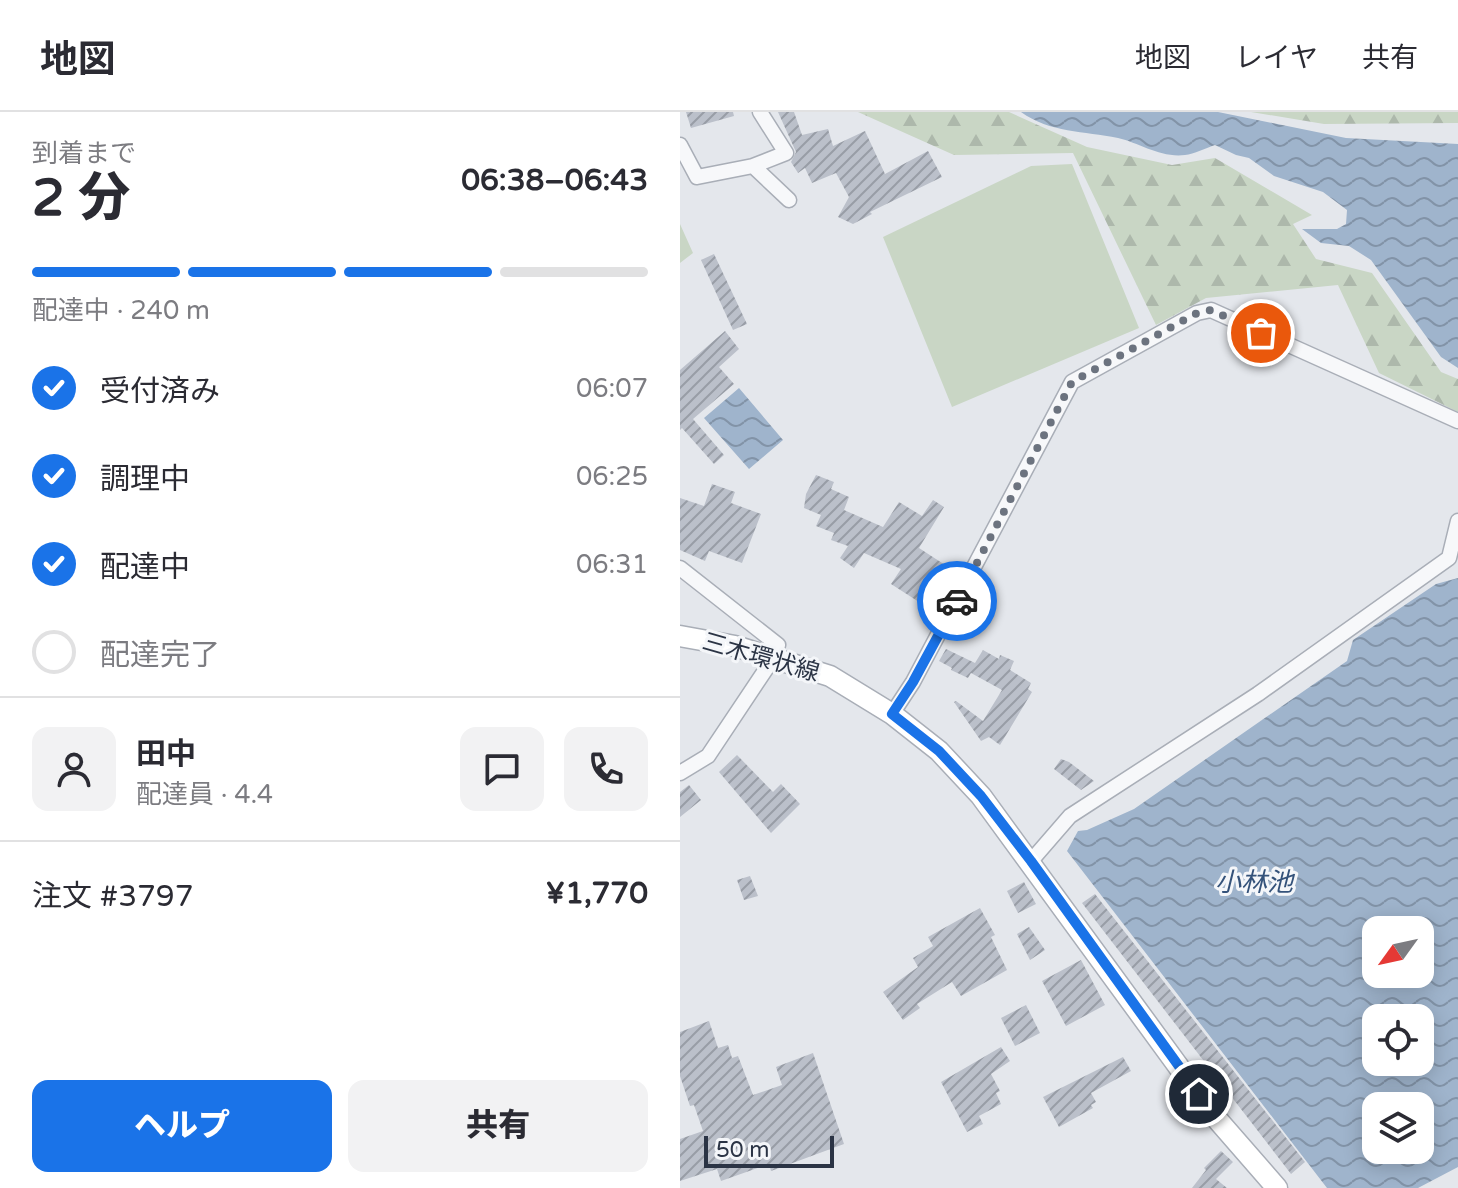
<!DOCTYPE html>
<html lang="ja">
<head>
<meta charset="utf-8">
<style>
  :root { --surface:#fff; --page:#f2f2f3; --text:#2b2b33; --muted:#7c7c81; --line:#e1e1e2; --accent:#1a73e8 }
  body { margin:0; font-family:"Varela Round","Noto Sans JP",sans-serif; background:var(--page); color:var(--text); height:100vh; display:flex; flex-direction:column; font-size:30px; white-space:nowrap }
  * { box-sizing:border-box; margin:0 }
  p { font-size:26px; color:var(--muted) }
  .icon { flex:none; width:44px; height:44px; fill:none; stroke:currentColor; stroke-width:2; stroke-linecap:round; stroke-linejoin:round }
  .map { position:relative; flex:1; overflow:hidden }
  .drawer { display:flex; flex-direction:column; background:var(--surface); width:680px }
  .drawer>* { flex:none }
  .needle { width:52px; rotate:237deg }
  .buttons { position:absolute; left:682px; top:804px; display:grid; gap:16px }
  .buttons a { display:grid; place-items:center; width:72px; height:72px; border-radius:16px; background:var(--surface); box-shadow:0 4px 20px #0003; font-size:40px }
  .scale { position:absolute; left:24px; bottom:20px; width:130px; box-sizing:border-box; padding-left:8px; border:4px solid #2b3445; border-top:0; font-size:22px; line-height:28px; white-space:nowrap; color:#2b3445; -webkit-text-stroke:6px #f4f6f9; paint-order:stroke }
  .pin { position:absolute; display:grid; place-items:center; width:68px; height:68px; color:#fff; margin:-34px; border:4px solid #fff; border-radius:50%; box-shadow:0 2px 8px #0007 }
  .courier { position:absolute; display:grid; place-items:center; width:80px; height:80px; margin:-40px; border:6px solid #1a73e8; border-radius:50%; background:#fff; color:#222; box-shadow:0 2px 10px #0007 }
  .summary em { font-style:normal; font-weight:800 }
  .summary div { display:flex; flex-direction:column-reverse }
  .summary { display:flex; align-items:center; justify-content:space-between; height:136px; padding:0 32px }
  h1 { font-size:52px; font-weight:800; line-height:60px }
  .bar { display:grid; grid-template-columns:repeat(4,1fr); gap:12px 8px; align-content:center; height:96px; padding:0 32px }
  .bar i { height:10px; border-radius:6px; background:var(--line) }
  .bar .on { background:var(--accent) }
  .bar p { grid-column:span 4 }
  .line { display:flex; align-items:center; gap:20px; padding:0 32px; border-top:2px solid var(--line) }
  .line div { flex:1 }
  .round { display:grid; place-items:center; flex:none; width:84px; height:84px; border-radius:16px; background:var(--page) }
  ol { padding:0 32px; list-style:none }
  li { display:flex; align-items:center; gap:24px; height:88px }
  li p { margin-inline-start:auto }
  li .icon { padding:8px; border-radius:50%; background:var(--accent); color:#fff; stroke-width:4 }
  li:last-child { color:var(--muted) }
  li i { width:44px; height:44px; border:4px solid var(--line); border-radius:50% }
  .action { display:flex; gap:16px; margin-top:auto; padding:16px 32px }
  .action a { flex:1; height:92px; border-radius:16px; background:var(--accent); color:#fff; font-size:32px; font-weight:800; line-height:92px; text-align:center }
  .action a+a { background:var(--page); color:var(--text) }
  header { display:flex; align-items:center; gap:48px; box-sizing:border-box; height:112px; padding:0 40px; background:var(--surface); border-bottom:2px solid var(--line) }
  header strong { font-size:38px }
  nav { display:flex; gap:44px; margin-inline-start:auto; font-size:28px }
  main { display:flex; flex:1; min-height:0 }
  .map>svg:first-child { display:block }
  .forest { fill:url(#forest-firs) }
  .pitch { fill:#c9d6c5 }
  .water { fill:url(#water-waves); fill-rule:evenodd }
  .building { fill:url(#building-hatch) }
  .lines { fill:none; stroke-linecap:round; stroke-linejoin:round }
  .street-casing { stroke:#a9aeb7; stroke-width:17 }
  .secondary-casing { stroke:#a9aeb7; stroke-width:23 }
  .street { stroke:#f7f8fa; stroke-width:14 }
  .secondary { stroke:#fff; stroke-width:20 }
  .done { stroke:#6c737f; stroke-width:8; stroke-dasharray:0 14.4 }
  .route { stroke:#1a73e8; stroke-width:10 }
  .labels { text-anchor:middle; stroke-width:6; stroke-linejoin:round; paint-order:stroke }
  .street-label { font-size:24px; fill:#2b3445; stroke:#f4f6f9 }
  .water-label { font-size:26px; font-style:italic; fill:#34527a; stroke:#f4f6f9 }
</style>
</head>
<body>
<header>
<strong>地図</strong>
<nav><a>地図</a><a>レイヤ</a><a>共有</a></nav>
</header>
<main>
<section class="drawer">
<div class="summary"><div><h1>2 分</h1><p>到着まで</p></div><em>06:38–06:43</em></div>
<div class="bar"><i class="on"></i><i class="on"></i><i class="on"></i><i></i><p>配達中 · 240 m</p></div>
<ol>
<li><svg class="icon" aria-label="check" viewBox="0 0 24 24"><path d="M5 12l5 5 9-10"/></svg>受付済み<p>06:07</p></li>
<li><svg class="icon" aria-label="check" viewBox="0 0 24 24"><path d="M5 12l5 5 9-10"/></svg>調理中<p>06:25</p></li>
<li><svg class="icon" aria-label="check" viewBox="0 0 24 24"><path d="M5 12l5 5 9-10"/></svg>配達中<p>06:31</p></li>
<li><i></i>配達完了</li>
</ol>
<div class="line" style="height:144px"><a class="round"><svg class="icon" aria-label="person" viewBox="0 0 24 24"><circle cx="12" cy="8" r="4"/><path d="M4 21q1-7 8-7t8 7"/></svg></a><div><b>田中</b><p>配達員 · 4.4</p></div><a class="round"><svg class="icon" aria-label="chat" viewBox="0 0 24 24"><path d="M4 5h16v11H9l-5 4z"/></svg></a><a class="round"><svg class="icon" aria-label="phone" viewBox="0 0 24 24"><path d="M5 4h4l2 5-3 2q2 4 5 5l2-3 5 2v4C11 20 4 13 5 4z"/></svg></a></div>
<div class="line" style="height:104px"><div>注文 #3797</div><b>¥1,770</b></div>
<div class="action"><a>ヘルプ</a><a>共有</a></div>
</section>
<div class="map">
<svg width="778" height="1076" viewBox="0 0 778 1076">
  <defs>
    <pattern id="forest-firs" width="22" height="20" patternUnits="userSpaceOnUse" patternTransform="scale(2)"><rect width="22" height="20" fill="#c9d6c5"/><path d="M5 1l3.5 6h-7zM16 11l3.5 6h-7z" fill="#adb8ab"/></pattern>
    <pattern id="water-waves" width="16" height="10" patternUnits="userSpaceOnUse" patternTransform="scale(2)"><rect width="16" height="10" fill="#9fb4cc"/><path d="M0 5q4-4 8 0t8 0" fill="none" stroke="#8293a7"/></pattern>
    <pattern id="building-hatch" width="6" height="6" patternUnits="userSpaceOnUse" patternTransform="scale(2)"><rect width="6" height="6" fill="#bbc0ca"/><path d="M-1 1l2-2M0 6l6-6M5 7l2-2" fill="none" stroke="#989da6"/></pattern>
  </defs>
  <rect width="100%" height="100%" fill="#e4e7ec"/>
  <path class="forest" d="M178,0H329L407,35L492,53L535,46L632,103L613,112L636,147L692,161L761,260L778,267V300L699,261L658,173L526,186L476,213L393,41L274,43Z
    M571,0H778V11L644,12Z"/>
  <path class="pitch" d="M392,52L459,216L272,295L203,125L351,54Z
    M0,112L13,141L0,151Z"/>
  <path class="water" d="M341,0H538L666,26L778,32V256L761,245L691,148L669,134L641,131L622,117H657L666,112L667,98L643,80L594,64L569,46L556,43L535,33C526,36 514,42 505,43C480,46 460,31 438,26C404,19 370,21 341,0Z
    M59,276L103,328L69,357L24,306Z
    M778,466V1055L738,1076H647L387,739L398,719L407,718L454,697L667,549L673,528L756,472ZM740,818V862H696V818ZM740,906V950H696V906ZM740,994V1038H696V994Z"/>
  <path class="building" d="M6,0H53L54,4L11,16Z
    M98,0H114L122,23L148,17L153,34L185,19L205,62L248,39L262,65L190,100L192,102L173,112L158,105L169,85L156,61L132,71L125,56L118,61L111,50L116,40Z
    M34,142L67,212L53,218L21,148Z
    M45,219L59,237L39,255L54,272L13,307L44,343L34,352L2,316L0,318V258Z
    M136,363L154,370L151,377L169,385L164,398L203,415L219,390L242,404L253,388L264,395L239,436L279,462L253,499L211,472L221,457L184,441L174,456L160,446L168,434L151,428L154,421L136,414L141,403L124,396L126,382Z
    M32,372L55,380L51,391L81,402L62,451L29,439L25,449L0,438V386L24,394Z
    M266,537L295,551L303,538L319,547L320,543L334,549L330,558L351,571L348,577L352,580L320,633L309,625L301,629L274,590L276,589L303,609L322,578L291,561L288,566L271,558L272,556L259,549Z
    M57,643L93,680L101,672L120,692L91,721L39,660Z
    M381,647L389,650L414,669L401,678L374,657Z
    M9,673L21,688L0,705V680Z
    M70,764L78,784L64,788L57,768Z
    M344,770L356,792L338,801L327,779Z
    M415,782L625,1050L611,1062L402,791Z
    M300,796L315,823L311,825L327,858L281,884L272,870L237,892L240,896L223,908L203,880L238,855L233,846L253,834L248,825Z
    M349,815L365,838L350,848L337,822Z
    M401,848L425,893L386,914L362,869Z
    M346,893L360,921L335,934L321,906Z
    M29,909L38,936L48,933L52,946L58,944L73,983L102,973L96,955L133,941L164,1032L91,1059L89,1052L41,1069L37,1057L0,1069V1027L23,1019L14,993L10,994L0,964V920Z
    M321,935L330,949L311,962L320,979L316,981L321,992L299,1004L303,1012L287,1020L261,970Z
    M443,945L451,959L411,981L416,990L411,993L413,996L379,1015L363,985Z
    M541,1039L553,1050L536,1067L547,1076H512L526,1058L524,1056Z"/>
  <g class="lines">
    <defs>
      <path id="street" d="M0,33L17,65L73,54L109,88
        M73,54L106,41L80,0
        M0,456L98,533L94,545L28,644L0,661
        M212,602L233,570L392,270L517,201L531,198L778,309
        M351,749L390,704L578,582L769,446L778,409"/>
      <path id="secondary" d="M0,524L55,534L150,564L212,602L259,639L301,684L536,1006L597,1076"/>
    </defs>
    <use href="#street" class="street-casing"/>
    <use href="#secondary" class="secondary-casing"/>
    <use href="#street" class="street"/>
    <use href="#secondary" class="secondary"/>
  </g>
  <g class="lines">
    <path class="done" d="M277,489L392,270L517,201L531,198L581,221"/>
    <path class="route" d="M277,489L233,570L212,602L259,639L301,684L351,749L519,982"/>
  </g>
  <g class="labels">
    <g class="street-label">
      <text transform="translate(81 545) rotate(16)" y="8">三木環状線</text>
    </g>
    <g class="water-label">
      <text x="574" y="779">小林池</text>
    </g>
  </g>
</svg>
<div class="buttons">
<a><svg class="needle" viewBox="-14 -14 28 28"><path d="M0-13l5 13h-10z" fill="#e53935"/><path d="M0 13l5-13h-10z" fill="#7c7c81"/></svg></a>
<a><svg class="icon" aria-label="locate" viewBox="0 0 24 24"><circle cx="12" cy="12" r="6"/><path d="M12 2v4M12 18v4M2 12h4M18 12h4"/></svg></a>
<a><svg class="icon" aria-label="layers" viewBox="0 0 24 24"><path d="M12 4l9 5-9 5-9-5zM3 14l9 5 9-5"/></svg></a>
</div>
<div class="scale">50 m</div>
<div class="pin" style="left:581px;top:221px;background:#ea580c"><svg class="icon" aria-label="bag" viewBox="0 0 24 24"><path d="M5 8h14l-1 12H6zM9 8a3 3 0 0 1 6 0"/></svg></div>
<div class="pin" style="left:519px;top:982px;background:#1f2937"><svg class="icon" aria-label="home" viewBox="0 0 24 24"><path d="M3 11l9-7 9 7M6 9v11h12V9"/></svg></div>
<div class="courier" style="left:277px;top:489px"><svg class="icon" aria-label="car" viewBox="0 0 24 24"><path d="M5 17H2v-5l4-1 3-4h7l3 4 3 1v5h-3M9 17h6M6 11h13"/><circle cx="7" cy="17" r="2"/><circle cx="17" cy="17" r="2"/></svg></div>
</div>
</main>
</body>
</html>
